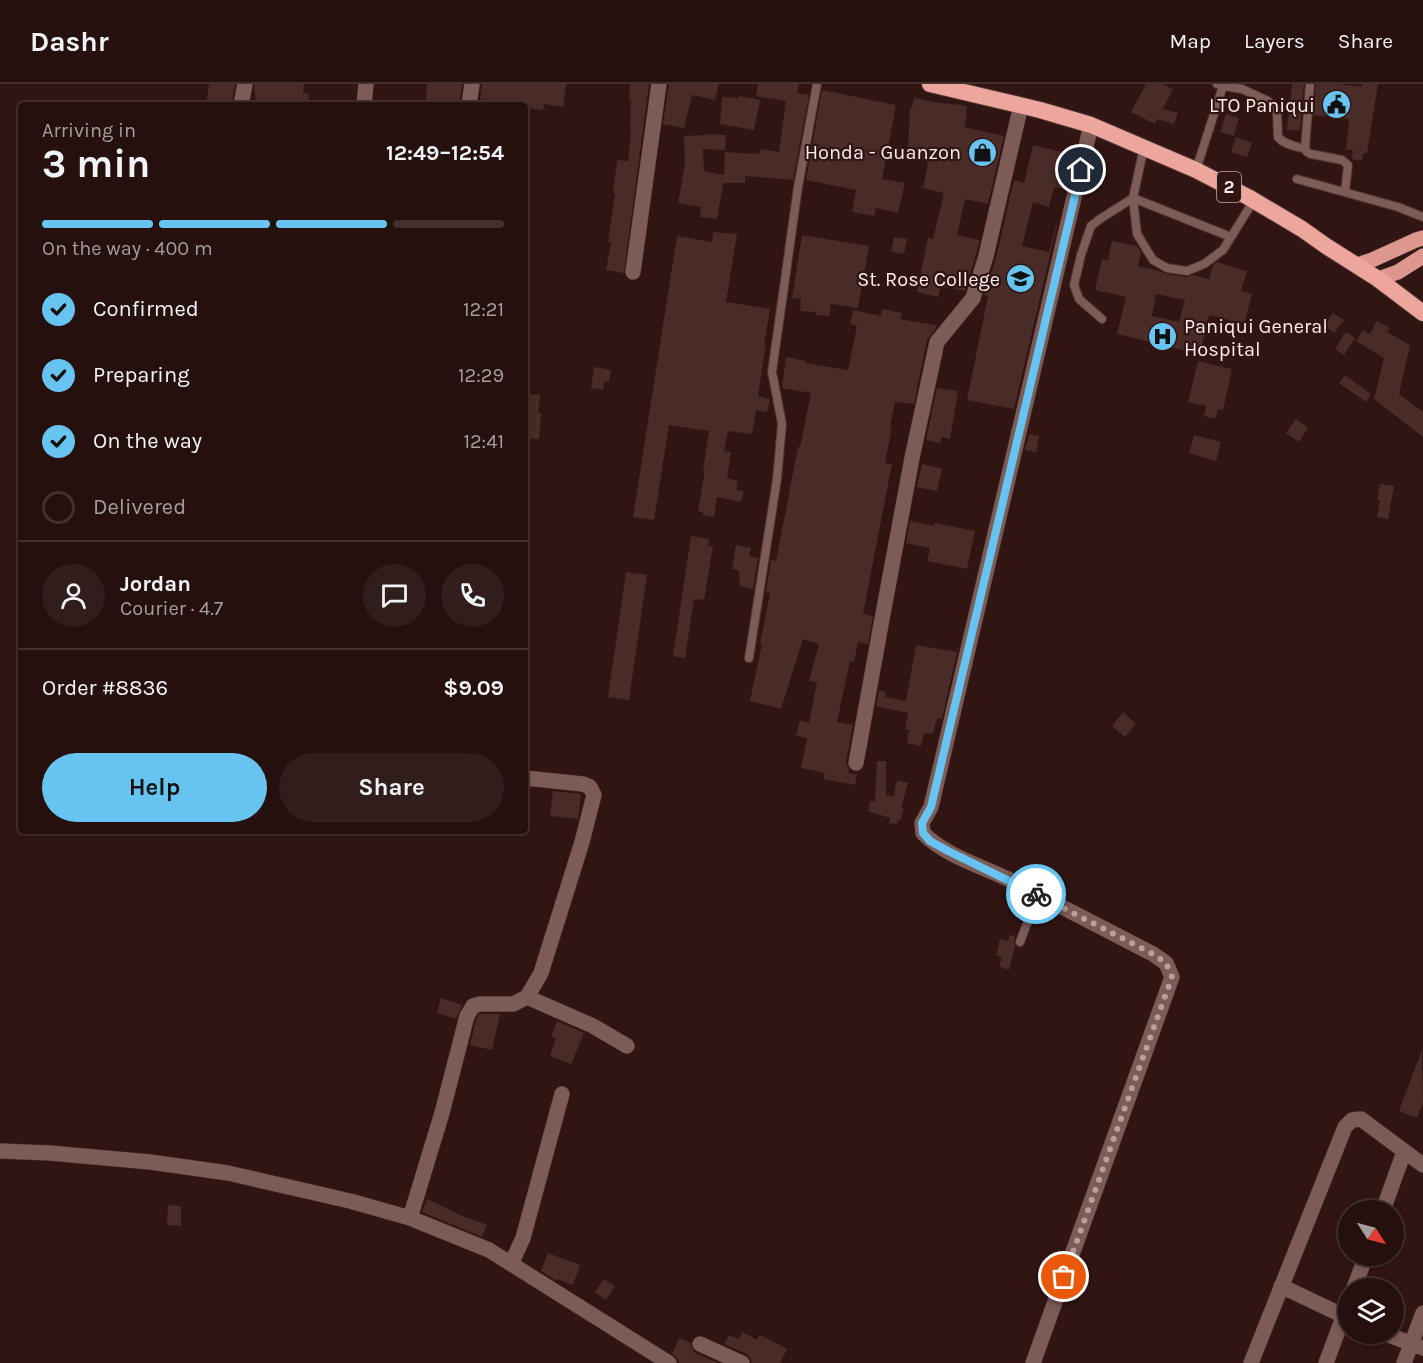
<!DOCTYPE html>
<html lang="en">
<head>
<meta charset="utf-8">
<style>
  :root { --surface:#25100e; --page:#311e1c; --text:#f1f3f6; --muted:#a39d9e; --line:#42302e; --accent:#67c4f0 }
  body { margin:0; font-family:Karla,sans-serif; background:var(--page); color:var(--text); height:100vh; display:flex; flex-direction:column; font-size:22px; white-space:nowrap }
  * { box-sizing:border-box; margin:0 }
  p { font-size:20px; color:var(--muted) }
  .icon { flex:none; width:33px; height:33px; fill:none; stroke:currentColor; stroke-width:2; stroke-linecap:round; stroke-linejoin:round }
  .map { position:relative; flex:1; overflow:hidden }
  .sheet { position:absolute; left:18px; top:18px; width:510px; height:732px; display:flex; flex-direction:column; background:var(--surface); border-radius:6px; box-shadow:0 3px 9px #0003,0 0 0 2px var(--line) }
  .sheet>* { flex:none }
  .needle { width:39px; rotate:126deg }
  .controls { position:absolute; left:1338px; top:1116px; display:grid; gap:12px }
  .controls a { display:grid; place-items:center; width:66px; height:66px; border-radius:50%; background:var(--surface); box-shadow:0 3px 9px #0003,0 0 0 2px var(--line); font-size:30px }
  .pin { position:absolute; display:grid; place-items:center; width:51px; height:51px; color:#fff; margin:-26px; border:3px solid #fff; border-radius:50%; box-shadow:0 2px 6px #0007 }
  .courier { position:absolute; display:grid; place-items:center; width:60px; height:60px; margin:-30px; border:4px solid #67c4f0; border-radius:50%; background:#fff; color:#222; box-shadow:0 2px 8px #0007 }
  .summary em { font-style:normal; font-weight:700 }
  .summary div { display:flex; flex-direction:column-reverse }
  .summary { display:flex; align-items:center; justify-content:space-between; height:102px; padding:0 24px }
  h1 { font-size:39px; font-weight:700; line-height:45px }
  .bar { display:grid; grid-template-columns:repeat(4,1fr); gap:9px 6px; align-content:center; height:72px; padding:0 24px }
  .bar i { height:8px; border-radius:4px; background:var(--line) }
  .bar .on { background:var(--accent) }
  .bar p { grid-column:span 4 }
  .line { display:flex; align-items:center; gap:15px; padding:0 24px; border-top:2px solid var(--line) }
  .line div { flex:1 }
  .round { display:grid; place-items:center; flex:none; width:63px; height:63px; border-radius:32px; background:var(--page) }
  ol { padding:0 24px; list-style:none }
  li { display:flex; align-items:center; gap:18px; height:66px }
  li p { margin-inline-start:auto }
  li .icon { padding:6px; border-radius:50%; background:var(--accent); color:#111; stroke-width:4 }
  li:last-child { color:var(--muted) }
  li i { width:33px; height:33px; border:3px solid var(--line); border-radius:50% }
  .cta { display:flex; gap:12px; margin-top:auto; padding:12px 24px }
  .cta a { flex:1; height:69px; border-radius:36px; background:var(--accent); color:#111; font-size:24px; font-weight:700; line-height:69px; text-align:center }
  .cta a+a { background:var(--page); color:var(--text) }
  header { display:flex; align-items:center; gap:36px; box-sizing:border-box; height:84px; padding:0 30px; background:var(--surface); border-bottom:2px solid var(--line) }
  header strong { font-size:28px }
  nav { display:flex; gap:33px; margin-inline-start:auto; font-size:21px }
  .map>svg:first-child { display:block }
  .building { fill:#492b28; fill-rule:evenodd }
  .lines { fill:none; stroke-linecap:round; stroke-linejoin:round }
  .service-casing { stroke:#4e3331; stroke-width:10 }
  .minor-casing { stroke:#4e3331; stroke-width:16 }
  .primary-casing { stroke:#4e3331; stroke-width:16 }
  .trunk-casing { stroke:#4e3331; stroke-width:18 }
  .service { stroke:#7d5b57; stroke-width:8 }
  .minor { stroke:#7d5b57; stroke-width:15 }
  .primary { stroke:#de978f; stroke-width:15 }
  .trunk { stroke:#eca69e; stroke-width:16 }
  .done { stroke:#b6a19f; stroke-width:6; stroke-dasharray:0 10.8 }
  .route { stroke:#67c4f0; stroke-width:8 }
  .labels { text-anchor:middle; stroke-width:4.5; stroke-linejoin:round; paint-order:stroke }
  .shield { fill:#311513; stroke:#c0acaa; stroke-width:1.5 }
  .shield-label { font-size:18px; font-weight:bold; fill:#feedeb }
  .poi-label { font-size:20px; fill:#feedeb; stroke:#311513; text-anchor:end }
</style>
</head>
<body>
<header>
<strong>Dashr</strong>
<nav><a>Map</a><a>Layers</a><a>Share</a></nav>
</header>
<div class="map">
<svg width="1423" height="1279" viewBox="0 0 1423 1279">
  <rect width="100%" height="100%" fill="#311513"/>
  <path class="building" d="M209,0H235L231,21H206Z
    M255,0H304L303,9L309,10L308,21H257L254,5Z
    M427,0H462L460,16H454V21H425Z
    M482,0H566V2L563,23L544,20L543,26L525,24V21H494L495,17L480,15Z
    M630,0H649L624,189L606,186L611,158H608L615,110L613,109L617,76L628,77L631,48H630L631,16H629Z
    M669,0H719L715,16L692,11L684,44L663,40Z
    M758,0H799L797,9L809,11L793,96L745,92V99H723L724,94L717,135L700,133L701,123L678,119L685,80L684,52L706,51V50L726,51L725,66L703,65L704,87L724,91L725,68L759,70L760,65L779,68L786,17L756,12Z
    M1146,0H1162L1173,5L1163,25L1178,29L1174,40L1157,35L1155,40L1131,28Z
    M1292,0H1304L1300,46H1287Z
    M1316,0H1338L1362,3V0H1378L1367,69H1363L1362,77L1352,75L1353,66H1346L1349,35L1314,31Z
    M822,6L896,21L882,95L905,99L898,129L876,124L874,132L852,128L856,106L806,96Z
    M739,12L760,16L754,46L720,40L722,13L739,14Z
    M914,14L945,20V19L967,22L966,31H967L964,43L1004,52L988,120L965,115L957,151L980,156L965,207L941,202L938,213L917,208L928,154L933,155L944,109L923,104L928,78L908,66L910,24H912Z
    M1226,30L1239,34L1234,52L1220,48Z
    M1236,53L1252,59L1247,73L1231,68Z
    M1033,61L1074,71L1066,106L1054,103L1049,123L1033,118L1022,162L1049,168L1056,141H1057L1014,325L967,316L988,212L984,211L996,174L1014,96L1024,99Z
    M713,148L737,150L726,218L770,225L764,261H766L758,312L770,315L767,328L756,326L752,350L728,347L724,367L731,368L727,394L738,397L736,406L744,407L741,418L717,413L714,433L703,431V428H698L705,386H703L709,347L669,341L654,436L633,433L677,152L712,158Z
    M802,151L869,162L858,224L831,220L829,232L816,231V228L800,227L801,215L792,214Z
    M894,153L907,155L904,170L891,168Z
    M1112,157L1137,162L1141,169L1138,182L1159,187L1166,190L1186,193L1193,191L1209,195L1213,181L1217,178L1247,187L1241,207L1252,210L1244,240L1209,231L1200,270L1117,250L1126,213L1095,206L1102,175L1108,176ZM1156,210L1185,216L1179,238L1152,232Z
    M882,225L902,229L900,235L936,241V244L927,256L914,320L895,318L890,343H892L885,379L892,380L863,530L873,532L868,560L858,558L854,578L850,577L837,638L853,641L846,678L849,686L848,689L857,690L855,701L823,695L825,689L801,684L807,654L796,652L800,636L809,639L817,598L809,597L819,560L803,555L781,625L750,617L762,560H760L770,509L766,508L771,476L776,477L798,363H800L811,309L782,304L786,273L806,277L805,279L848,286L857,242L850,240L853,226L881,232Z
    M1333,229L1344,236L1334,249L1324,242Z
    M1377,237L1390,244L1387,248L1410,261L1399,310L1423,328V353L1374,315L1384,274L1356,257L1363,246L1370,250Z
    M1346,248L1355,254L1344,271L1335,265Z
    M1198,277L1232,285L1223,326L1218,325L1215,335L1204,332L1206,322L1188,318Z
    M594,283L611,286L609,298L604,297L603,306L591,304Z
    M1345,291L1371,310L1366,318L1339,299Z
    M937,304L958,307L950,355L942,353L940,359L926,356Z
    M527,310L540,311L538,329H541L539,355L525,354V319Z
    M1296,335L1308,344L1299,358L1286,349Z
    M1029,350L1039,352L1036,368L1025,366Z
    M1194,351L1221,358L1216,377L1189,369Z
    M922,380L942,385L937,407L917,403Z
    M1380,400L1394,402L1388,435L1377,433L1380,416H1377Z
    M910,437L934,442L935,439L975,447L967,485L927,477L930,464L906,459Z
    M691,452L709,455L708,462H713L704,516L694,515L685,574L673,572Z
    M736,461L751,464L749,472L758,474L753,505L740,502L739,486L732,485Z
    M626,488L647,491L629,616L608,613Z
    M916,561L957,568L942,635L937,634L933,650L924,649L921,662L907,659L909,646L905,645L908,629L876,622L879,606L886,608L885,613L906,617Z
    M1123,628L1136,640L1125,653L1112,642Z
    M877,677H886V711L894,712L896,699H897L898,696L908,699L901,724L904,725L900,737L898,736L897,740L889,739L890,734L868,727L870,717L875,718Z
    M553,707L581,710L578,735L550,732Z
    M1010,851L1015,852L1014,858L1015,862L1009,886L999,882L1002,873L996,872L1000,855L1008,857Z
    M441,914L462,921L456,935L437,929Z
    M479,930H500L492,966L470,961L476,936Z
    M557,937L584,949L571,980L550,972L556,954L551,953Z
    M1422,966L1423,1019L1417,1034L1399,1027Z
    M427,1115L460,1131L487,1141L482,1153L422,1128Z
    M168,1121L181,1122V1142L167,1141Z
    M548,1169L580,1181L573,1201L557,1195V1197L541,1187Z
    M604,1195L615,1202L606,1216L595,1208Z
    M742,1248L757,1256L759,1251L763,1252L787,1265L780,1279H752L750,1274L747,1270L724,1260L729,1251L739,1255Z
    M679,1254L691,1259L692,1265L695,1269L718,1279H679L677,1274L672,1270Z"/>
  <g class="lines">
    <defs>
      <path id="service" d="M1217,0L1223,2L1242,5L1268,17L1277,29L1278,53C1284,61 1296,62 1305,65
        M1310,0L1305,65L1307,68L1311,70L1342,76L1348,81L1345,108
        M1144,63L1133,114L1137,150L1153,176L1167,184L1187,187L1204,180L1223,166L1254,116
        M1196,86L1223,2
        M1297,95L1398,123L1423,133
        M1102,235L1079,215L1074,201L1081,171L1091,142L1100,135L1133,114L1231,153
        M749,574L777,395L782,340L772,288L798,103L817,0
        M1020,858L1038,811"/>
      <path id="minor" d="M241,21L245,0
        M364,21L366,0
        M469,21L472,0
        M633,188L659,0
        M856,679L880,546L912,374L937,258L973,214L986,172L1021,21
        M527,913L593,942L627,962
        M0,1067L50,1069L150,1078L228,1089L350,1117L410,1134L489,1166L669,1279
        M1383,1126L1404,1068
        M410,1134L442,1029L467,932L473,922L480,920H513L527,913L541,889L582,758L594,711L590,703L583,700L525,694
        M511,1180L523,1154L562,1010
        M1281,1202L1348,1234
        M1354,1204L1366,1172
        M1386,1250L1423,1264
        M700,1260L742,1279
        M1033,1279L1172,893L1166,879L1153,870C1105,845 1057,820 1008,795C981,782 944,771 923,749L922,739L931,723L1091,41
        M1251,1279L1345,1043L1352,1036L1361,1035L1423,1081
        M1326,1279L1348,1220
        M1404,1279L1423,1229"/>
      <path id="primary" d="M1357,181L1372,176L1416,156L1423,154
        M1378,195L1398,188L1423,172"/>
      <path id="trunk" d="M930,0L1040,26L1091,41L1196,86L1248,113L1302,145L1326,162L1378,195L1423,229"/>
    </defs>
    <use href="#service" class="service-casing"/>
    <use href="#minor" class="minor-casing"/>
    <use href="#primary" class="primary-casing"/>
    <use href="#trunk" class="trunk-casing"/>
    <use href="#service" class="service"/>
    <use href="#minor" class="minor"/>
    <use href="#primary" class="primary"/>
    <use href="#trunk" class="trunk"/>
  </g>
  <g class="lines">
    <path class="done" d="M1036,810L1153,870L1166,879L1172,893L1064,1193"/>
    <path class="route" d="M1036,810L948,767L930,757L923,749L922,739L931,723L1081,86"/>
  </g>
  <defs>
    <symbol id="civic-disc" viewBox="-11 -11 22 22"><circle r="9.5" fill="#67c4f0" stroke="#311513"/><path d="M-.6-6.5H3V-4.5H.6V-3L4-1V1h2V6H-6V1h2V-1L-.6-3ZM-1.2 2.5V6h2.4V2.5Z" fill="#111"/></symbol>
    <symbol id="shop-disc" viewBox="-11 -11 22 22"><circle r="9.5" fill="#67c4f0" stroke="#311513"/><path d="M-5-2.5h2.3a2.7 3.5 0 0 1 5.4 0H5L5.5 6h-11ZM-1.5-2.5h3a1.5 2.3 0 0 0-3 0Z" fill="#111"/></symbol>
    <symbol id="university-disc" viewBox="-11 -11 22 22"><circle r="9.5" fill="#67c4f0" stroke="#311513"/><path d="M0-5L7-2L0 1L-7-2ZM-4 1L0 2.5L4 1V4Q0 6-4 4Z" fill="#111"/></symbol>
    <symbol id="hospital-disc" viewBox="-11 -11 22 22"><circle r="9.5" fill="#67c4f0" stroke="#311513"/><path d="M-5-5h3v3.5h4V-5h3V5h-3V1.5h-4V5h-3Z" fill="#111"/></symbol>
  </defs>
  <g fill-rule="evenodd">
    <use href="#civic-disc" x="1320" y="4" width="33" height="33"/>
    <use href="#shop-disc" x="966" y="52" width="33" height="33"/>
    <use href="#university-disc" x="1004" y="178" width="33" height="33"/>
    <use href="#hospital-disc" x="1146" y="236" width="33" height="33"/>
  </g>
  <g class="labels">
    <rect class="shield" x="1217" y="88" width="24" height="30" rx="4.5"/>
    <g class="shield-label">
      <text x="1229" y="109">2</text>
    </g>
    <g class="poi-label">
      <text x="1315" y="28">LTO Paniqui</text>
      <text x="961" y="75">Honda - Guanzon</text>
      <text x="1000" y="202">St. Rose College</text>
      <text x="1184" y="249" text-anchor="start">Paniqui General<tspan x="1184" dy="23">Hospital</tspan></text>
    </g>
  </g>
</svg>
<div class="controls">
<a><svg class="needle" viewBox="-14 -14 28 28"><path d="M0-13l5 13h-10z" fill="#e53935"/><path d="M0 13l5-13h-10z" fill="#a39d9e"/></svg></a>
<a><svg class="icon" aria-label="layers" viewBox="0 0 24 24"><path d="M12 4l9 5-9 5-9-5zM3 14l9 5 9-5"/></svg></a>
</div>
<div class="pin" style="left:1064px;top:1193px;background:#ea580c"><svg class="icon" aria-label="bag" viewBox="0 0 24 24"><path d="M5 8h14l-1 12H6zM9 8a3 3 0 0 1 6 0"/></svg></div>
<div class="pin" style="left:1081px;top:86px;background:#1f2937"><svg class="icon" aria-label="home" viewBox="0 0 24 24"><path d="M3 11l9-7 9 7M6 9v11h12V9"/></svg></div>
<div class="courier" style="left:1036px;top:810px"><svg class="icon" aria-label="bike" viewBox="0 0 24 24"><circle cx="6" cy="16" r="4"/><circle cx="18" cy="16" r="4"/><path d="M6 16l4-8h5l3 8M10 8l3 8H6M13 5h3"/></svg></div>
<section class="sheet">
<div class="summary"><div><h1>3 min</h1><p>Arriving in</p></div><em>12:49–12:54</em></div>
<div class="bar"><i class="on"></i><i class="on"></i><i class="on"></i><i></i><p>On the way · 400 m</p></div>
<ol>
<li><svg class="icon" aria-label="check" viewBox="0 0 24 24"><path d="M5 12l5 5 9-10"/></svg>Confirmed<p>12:21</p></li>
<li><svg class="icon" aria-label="check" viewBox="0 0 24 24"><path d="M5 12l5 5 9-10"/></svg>Preparing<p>12:29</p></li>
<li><svg class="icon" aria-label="check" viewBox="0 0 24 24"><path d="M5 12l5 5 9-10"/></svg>On the way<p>12:41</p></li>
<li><i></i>Delivered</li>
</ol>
<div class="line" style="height:108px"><a class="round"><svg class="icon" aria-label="person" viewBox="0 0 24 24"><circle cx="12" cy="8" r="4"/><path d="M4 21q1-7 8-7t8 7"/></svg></a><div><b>Jordan</b><p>Courier · 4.7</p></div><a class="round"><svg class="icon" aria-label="chat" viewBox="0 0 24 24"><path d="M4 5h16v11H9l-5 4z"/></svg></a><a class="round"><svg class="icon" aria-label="phone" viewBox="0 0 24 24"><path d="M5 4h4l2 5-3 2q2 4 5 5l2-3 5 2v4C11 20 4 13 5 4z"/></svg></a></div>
<div class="line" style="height:78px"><div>Order #8836</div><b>$9.09</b></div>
<div class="cta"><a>Help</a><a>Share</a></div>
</section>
</div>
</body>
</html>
